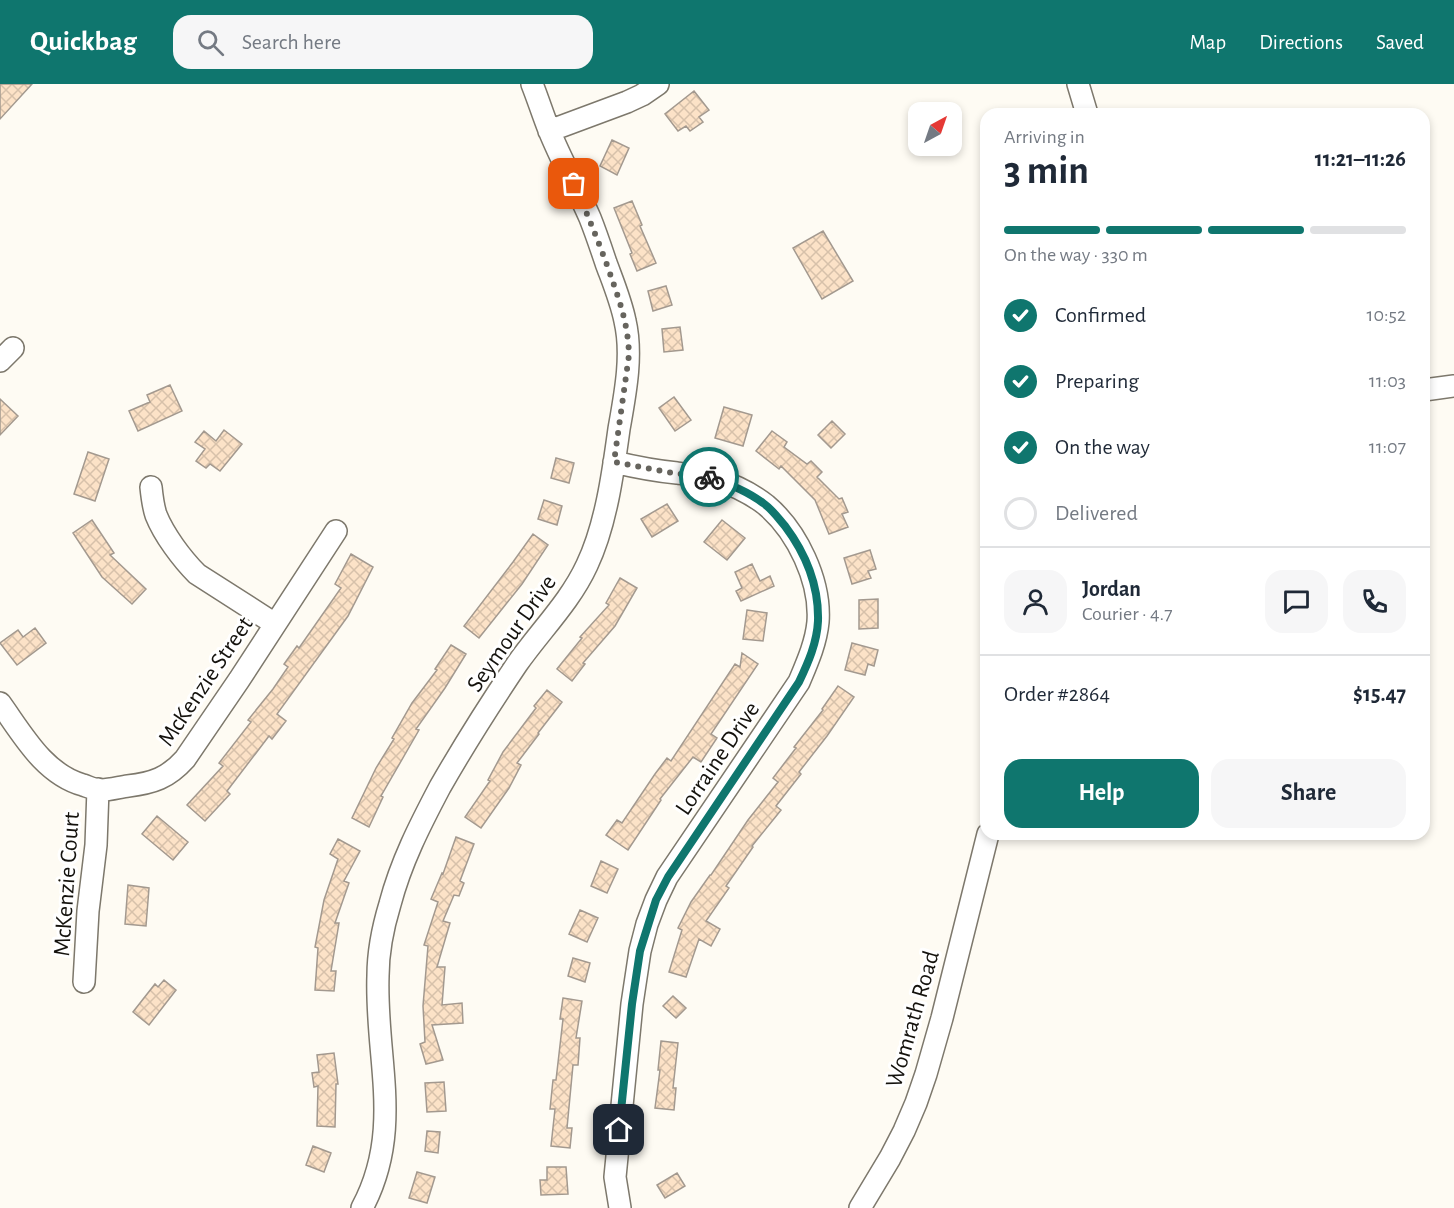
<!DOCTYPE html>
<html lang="en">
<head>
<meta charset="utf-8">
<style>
  :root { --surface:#fff; --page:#f6f6f7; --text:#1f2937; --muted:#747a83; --line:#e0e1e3; --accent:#0f766e }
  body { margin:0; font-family:"Alegreya Sans",sans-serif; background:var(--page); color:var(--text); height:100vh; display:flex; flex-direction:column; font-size:22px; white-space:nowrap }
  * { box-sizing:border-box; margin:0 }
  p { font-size:20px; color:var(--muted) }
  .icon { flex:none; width:33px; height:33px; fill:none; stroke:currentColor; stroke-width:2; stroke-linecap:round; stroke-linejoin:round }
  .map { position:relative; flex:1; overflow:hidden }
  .details { position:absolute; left:980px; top:24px; width:450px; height:732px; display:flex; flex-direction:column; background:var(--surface); border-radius:18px; box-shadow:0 3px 9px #0003 }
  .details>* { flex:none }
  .needle { width:39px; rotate:40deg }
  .controls { position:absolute; left:908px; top:18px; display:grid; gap:12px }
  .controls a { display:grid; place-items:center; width:54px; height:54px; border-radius:12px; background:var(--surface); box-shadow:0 3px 9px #0003; font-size:30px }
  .pin { position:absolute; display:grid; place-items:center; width:51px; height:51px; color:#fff; margin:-26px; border-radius:12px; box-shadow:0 3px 9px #0006 }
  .courier { position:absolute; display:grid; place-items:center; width:60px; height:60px; margin:-30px; border:4px solid #0f766e; border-radius:50%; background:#fff; color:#222; box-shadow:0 2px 8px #0007 }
  .head em { font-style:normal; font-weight:600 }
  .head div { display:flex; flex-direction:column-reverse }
  .head { display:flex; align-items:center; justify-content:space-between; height:102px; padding:0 24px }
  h1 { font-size:39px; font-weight:600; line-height:45px }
  .bar { display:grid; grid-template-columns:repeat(4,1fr); gap:9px 6px; align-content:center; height:72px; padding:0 24px }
  .bar i { height:8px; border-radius:4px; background:var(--line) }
  .bar .active { background:var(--accent) }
  .bar p { grid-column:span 4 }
  .line { display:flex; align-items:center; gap:15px; padding:0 24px; border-top:2px solid var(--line) }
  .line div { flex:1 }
  .round { display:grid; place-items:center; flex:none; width:63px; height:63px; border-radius:18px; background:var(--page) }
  ol { padding:0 24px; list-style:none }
  li { display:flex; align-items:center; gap:18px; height:66px }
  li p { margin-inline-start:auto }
  li .icon { padding:6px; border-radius:50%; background:var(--accent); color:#fff; stroke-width:4 }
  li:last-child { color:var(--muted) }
  li i { width:33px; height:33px; border:3px solid var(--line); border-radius:50% }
  .button { display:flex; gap:12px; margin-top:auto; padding:12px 24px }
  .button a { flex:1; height:69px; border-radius:18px; background:var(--accent); color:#fff; font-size:24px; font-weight:600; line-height:69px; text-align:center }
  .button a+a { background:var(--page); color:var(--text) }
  header { display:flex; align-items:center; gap:36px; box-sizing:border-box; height:84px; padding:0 30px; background:var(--accent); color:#fff }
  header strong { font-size:28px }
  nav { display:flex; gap:33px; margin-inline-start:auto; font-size:21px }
  .search { width:420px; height:54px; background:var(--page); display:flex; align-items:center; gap:15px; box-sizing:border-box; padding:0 21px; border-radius:18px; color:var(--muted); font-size:22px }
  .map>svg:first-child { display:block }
  .building { fill:url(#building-cross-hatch); stroke:#a3998f; stroke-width:1.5 }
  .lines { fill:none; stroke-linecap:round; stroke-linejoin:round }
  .minor-casing { stroke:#7d786c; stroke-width:24 }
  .minor { stroke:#fff; stroke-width:21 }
  .done { stroke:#66645e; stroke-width:6; stroke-dasharray:0 10.8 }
  .route { stroke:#0f766e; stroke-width:8 }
  .labels { text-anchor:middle; stroke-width:6; stroke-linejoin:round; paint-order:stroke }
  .street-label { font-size:24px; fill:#14120d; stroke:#fff }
</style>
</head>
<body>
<header>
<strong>Quickbag</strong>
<div class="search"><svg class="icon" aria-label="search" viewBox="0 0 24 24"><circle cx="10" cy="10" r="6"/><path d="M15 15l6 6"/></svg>Search here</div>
<nav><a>Map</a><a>Directions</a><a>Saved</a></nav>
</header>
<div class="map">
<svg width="1454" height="1124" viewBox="0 0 1454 1124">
  <defs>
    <pattern id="building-cross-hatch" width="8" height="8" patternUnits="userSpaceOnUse" patternTransform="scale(1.5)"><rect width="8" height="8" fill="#fce2c7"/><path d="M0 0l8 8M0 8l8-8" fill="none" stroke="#d7c1aa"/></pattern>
  </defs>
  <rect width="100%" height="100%" fill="#fefbf3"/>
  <path class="building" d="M0,0H32L0,35Z
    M694,7L709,26L699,33L703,38L690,47L686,42L678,47L665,30Z
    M612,56L629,64L617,91L600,82Z
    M632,117L642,141L640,142L656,179L637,187L630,170L632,169L614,124Z
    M823,147L853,197L822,215L793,164Z
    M666,202L672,221L653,227L648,207Z
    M680,243L683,266L664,268L662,245Z
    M170,301L182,327L138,347L129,327L150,318L147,311Z
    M674,313L691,336L675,347L659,324Z
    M0,315L18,332L0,351Z
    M724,323L752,331L743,362L715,354Z
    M832,337L845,350L831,364L818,351Z
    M224,346L242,360L220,387L210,380L206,384L196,377L205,365L195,358L204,347L216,357Z
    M772,347L787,358L784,363L807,380L811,377L822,388L817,393L839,415L842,414L848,428L842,430L848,443L829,450L815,416L781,382L779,385L756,367Z
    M88,368L109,375L95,417L74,410Z
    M556,374L574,379L569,399L551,394Z
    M544,416L562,422L557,441L538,435Z
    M667,420L678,437L652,453L641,435Z
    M92,436L114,469L110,471L146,505L132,520L102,493L73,449Z
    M722,436L745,454L727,476L704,458Z
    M533,450L548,461L522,500L479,554L464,542L513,478Z
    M870,466L876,485L868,487L871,494L852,500L844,474Z
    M351,470L373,483L348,532L277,630L286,637L272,655L269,652L227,707L230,710L205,737L187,721L223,682L219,679L251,638L248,636L273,605L288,583L284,580L297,562L299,564L341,504L335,500Z
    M752,480L760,497L770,492L774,502L741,517L736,507L742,504L735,488Z
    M620,494L637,504L615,542L583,579L585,580L572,597L557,585L582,554L580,553L609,521L606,519Z
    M878,515V544L859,545V516Z
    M747,526L767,529L763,557L743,555Z
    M35,544L46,559L17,581L0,559L18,546L23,553Z
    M852,559L878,566L874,582L868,580L865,591L845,586Z
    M451,561L466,570L445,604L416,645L419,646L381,712L383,713L369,743L352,734L376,684L394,655L392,654L412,619L437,586L435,585Z
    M742,569L758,580L711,650L717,654L701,678L693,673L660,715L661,716L628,766L606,751L617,736L622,739L655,690L667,674L671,677L735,580L740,583Z
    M838,602L854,613L827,652L799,688L801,690L776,722L781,726L752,762L753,763L726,802L729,804L706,837L720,845L711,862L699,855L686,893L669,888L682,846L678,844L691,818L710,791H711L748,736L778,698L773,694L796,664L794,663L823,626L822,625Z
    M547,606L562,618L538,649L539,650L517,679L521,681L509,704L481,744L465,733L490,697L488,696L503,668L536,624L534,622Z
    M157,732L188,758L173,776L142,750Z
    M456,753L474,760L460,797L464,799L459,812L454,811L443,837L450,839L437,883H445L442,921L462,919L463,939L432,941L443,976L426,980L420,960L425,958L423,922L428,862L424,861L438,818L431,815L442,789L443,790Z
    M338,755L360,767L344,797L349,799L335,839H339L331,887H336L334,907L315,906L318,864L315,863L324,816L338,775L330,770Z
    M601,777L618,785L607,809L591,802Z
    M128,801L149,804L146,842L125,840Z
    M580,826L598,834L587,858L569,850Z
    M573,874L590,879L585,898L568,892Z
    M164,896L176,906L149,941L133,928L155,900L158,903Z
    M673,912L686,924L676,934L663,922Z
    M563,914L582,917L576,954H580L578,981H573L567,1044H572L570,1064L551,1062L555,1025H550L553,996H556L563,935H560Z
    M661,957L678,959L673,1004H676L674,1026L655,1024L660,986H658Z
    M334,969L338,1000H336L335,1043L317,1042L318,1002L314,1003L312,989L319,988L317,971Z
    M444,998L446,1027L427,1028L425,999Z
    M427,1047L440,1048L438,1069L425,1067Z
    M313,1062L331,1069L324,1088L306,1081Z
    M547,1083H566L568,1110L541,1111L540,1096H547Z
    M417,1088L435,1093L427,1119L409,1114Z
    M677,1089L685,1102L665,1114L657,1101Z"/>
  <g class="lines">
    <defs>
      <path id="minor" d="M1078,0L1087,30
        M549,47L627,18L642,11L658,0
        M0,277L13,264
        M1424,306L1454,302
        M614,378C635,383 656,387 677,389C689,391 701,390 713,394C731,400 751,409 766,421C797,447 821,497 818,538C816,559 807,579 799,598L667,793L656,816L647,840L640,867L632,920L615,1093L620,1124
        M151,403C152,413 153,422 156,431C164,451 182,475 197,490L275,540
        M0,619C23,651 44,690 83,701C89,703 95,706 101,706C110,706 120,703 128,702C153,699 168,694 185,675L239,596L336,447
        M84,898L88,827L96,761L98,705
        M362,1124C404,1046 375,974 378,892C378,868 383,843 390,820C401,778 420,741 440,703C464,661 490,620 517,580C540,547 570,518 587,481C606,441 613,389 619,345C625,311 633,271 625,237C621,217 613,198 606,179C601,164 596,149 590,134C577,104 561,76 549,46C543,31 538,15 532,0
        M860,1124L890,1074L904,1047L916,1019L926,990L942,934L988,750"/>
    </defs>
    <use href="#minor" class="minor-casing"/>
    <use href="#minor" class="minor"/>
  </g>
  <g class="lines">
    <path class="done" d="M574,100C586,127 597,154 607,181C618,213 628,237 629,271L614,378L678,390H695L709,393"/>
    <path class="route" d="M619,1046L632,920L640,867L656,816L668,793L799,598C808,579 817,559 818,537C819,501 806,470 785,442C778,434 772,425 763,419C747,407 727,399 709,393"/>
  </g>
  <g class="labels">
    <g class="street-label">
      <text transform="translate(511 549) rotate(-55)" y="8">Seymour Drive</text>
      <text transform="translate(205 597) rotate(-56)" y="8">McKenzie Street</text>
      <text transform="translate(717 674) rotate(-56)" y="8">Lorraine Drive</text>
      <text transform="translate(66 800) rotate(-86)" y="8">McKenzie Court</text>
      <text transform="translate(912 935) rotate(-74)" y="8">Womrath Road</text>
    </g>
  </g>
</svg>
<div class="controls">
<a><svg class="needle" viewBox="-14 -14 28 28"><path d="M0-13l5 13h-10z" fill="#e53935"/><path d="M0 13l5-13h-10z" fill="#747a83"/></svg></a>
</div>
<div class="pin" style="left:574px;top:100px;background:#ea580c"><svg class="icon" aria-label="bag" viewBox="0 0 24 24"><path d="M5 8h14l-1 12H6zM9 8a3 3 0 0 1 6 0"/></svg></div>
<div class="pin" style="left:619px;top:1046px;background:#1f2937"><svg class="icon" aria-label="home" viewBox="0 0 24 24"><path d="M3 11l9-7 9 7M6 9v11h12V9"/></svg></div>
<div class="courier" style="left:709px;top:393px"><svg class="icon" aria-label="bike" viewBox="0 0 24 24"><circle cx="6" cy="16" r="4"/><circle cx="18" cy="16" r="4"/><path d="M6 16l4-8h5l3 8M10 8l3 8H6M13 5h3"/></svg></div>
<section class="details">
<div class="head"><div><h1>3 min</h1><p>Arriving in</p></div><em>11:21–11:26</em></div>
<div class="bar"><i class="active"></i><i class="active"></i><i class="active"></i><i></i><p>On the way · 330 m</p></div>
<ol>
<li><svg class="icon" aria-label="check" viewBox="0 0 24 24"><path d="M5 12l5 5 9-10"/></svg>Confirmed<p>10:52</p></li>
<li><svg class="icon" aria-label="check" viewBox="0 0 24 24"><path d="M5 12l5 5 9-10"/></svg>Preparing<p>11:03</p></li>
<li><svg class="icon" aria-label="check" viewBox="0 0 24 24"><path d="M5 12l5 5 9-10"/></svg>On the way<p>11:07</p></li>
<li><i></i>Delivered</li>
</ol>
<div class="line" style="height:108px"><a class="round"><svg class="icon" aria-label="person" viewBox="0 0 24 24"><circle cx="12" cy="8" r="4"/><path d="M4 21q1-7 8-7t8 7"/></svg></a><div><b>Jordan</b><p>Courier · 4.7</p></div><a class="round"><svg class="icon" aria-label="chat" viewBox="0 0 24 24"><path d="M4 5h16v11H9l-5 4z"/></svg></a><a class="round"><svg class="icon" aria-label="phone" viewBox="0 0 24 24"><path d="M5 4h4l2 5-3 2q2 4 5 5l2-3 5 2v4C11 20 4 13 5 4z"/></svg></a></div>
<div class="line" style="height:78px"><div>Order #2864</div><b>$15.47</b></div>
<div class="button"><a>Help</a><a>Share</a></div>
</section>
</div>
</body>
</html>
